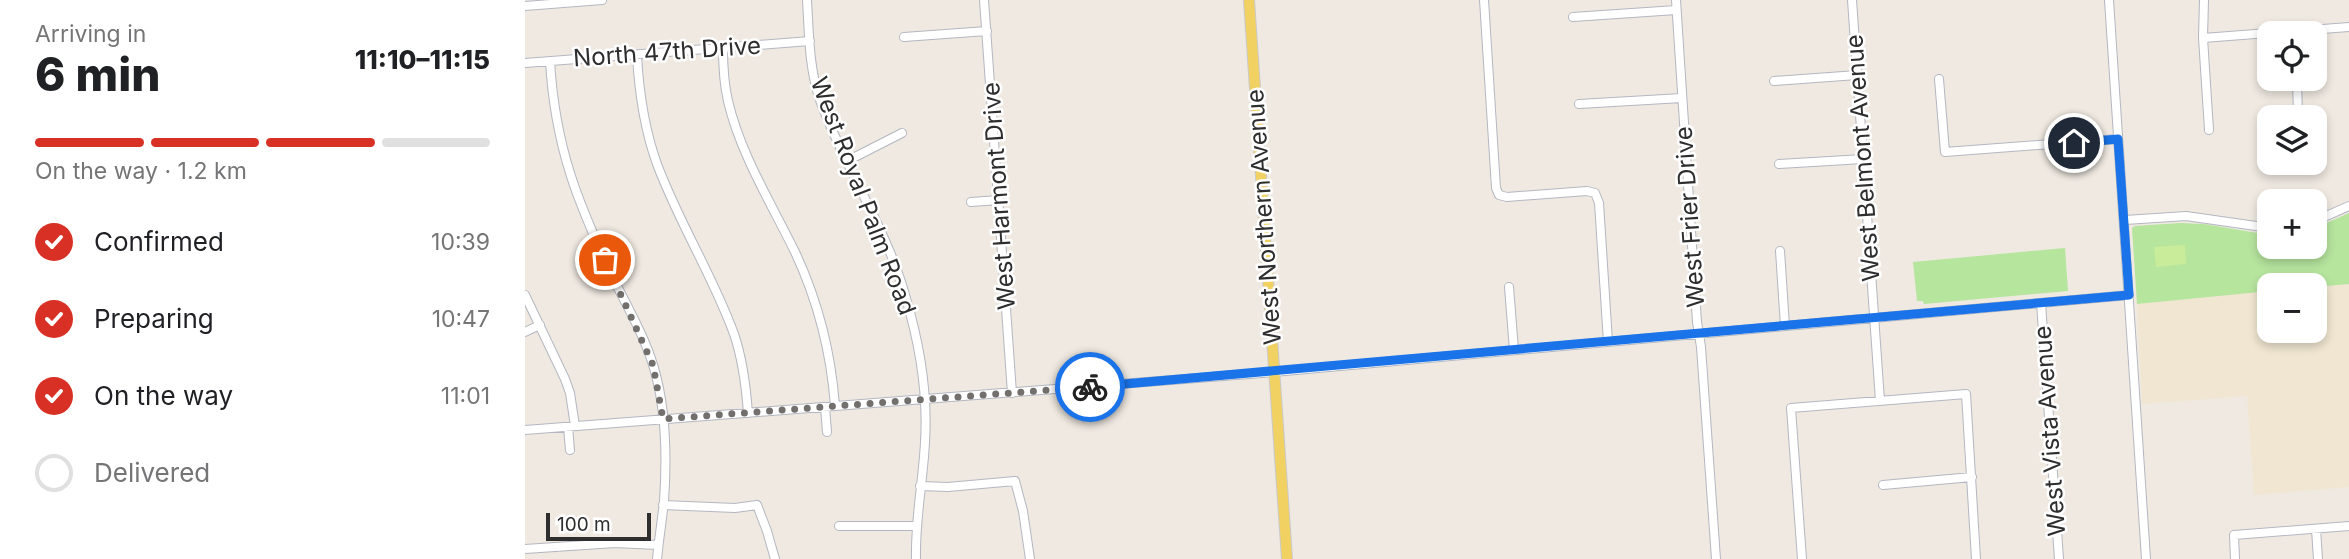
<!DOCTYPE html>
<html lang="en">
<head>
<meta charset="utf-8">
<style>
  :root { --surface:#fff; --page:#f2f2f2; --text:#202124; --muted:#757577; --line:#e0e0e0; --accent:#d93025 }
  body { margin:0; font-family:Inter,sans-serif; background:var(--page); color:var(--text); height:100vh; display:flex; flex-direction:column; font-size:26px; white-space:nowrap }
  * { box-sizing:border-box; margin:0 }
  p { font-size:23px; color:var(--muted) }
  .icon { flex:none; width:38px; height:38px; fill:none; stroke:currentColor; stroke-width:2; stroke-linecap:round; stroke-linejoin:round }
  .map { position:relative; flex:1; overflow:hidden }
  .details { display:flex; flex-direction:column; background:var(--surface); width:525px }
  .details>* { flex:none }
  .buttons { position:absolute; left:1732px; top:21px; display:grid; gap:14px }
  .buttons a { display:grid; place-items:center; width:70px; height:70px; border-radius:14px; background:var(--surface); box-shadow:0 4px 10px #0003; font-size:35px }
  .scale { position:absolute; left:21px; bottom:18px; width:105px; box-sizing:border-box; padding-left:7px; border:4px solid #2e2e2e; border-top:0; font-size:19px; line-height:24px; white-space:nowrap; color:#2e2e2e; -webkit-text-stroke:5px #fff; paint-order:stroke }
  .pin { position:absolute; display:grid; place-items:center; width:60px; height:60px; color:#fff; margin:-30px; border:4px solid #fff; border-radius:50%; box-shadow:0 2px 7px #0007 }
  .courier { position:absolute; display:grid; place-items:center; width:70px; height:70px; margin:-35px; border:5px solid #1a73e8; border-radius:50%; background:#fff; color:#222; box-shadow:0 2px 9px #0007 }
  .summary em { font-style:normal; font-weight:800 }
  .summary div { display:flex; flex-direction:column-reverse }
  .summary { display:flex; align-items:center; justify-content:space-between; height:119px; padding:0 35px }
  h1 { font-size:46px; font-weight:800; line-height:52px }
  .bar { display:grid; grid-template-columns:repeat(4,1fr); gap:10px 7px; align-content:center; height:84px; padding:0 35px }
  .bar i { height:9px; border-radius:5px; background:var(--line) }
  .bar .active { background:var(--accent) }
  .bar p { grid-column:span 4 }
  ol { padding:0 35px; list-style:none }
  li { display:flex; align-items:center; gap:21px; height:77px }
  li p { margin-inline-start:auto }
  li .icon { padding:7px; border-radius:50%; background:var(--accent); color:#fff; stroke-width:4 }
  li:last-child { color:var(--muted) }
  li i { width:38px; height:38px; border:4px solid var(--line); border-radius:50% }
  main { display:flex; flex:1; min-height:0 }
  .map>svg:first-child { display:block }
  .education { fill:#f0e6d1 }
  .green { fill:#b6e59e }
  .pitch { fill:#c9ec9a }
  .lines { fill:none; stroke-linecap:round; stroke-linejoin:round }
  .minor-casing { stroke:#b4b7c1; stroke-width:10 }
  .major-casing { stroke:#c9c9c9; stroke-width:12 }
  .minor { stroke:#fff; stroke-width:8 }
  .major { stroke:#f2d163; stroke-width:10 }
  .done { stroke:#726f6d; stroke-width:7; stroke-dasharray:0 12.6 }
  .route { stroke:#1a73e8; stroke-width:9 }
  .labels { text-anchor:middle; stroke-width:5; stroke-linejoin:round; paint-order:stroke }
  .street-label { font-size:24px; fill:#2e2e2e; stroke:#fff }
</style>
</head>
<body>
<main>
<section class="details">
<div class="summary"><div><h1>6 min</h1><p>Arriving in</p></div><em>11:10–11:15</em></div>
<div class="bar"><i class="active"></i><i class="active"></i><i class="active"></i><i></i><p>On the way · 1.2 km</p></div>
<ol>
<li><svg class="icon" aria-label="check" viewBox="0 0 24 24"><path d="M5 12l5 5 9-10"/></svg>Confirmed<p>10:39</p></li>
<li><svg class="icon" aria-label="check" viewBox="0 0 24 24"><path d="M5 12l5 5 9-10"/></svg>Preparing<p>10:47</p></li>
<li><svg class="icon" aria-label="check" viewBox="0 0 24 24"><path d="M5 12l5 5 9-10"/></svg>On the way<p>11:01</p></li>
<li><i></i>Delivered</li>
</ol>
</section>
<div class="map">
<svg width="1824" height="559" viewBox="0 0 1824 559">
  <rect width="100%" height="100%" fill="#efe9e1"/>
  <path class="education" d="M1824,284V487L1729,495L1722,396L1617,404L1612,304L1745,291V331H1790V287Z"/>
  <path class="green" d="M1824,213V284L1790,287L1745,285V291L1612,304L1607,228L1610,226L1655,223L1679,224L1745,235V247H1790V228Z
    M1540,248L1543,291L1399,304L1398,301H1392L1388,262Z"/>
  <path class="pitch" d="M1660,245L1661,264L1631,267L1629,247Z"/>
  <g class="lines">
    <defs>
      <path id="minor" d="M282,0C284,33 284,69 295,100C319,167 361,227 380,295C394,341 403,394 400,442C398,482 390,519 391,559
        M459,0L487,393
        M959,0L971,188L974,195L982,197L1062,191L1070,193L1074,203L1083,342
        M1151,0L1172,322L1176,347L1191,559
        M1327,0L1355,401
        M1584,0L1621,559
        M1679,0L1678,38L1684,130
        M0,6L77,0
        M1048,17L1151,10
        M379,37L462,31
        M1678,38L1824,27
        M198,48C198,66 199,84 203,101C215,153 247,205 270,252C293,301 306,352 310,406
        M112,55C114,93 119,128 132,164C154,223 188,276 209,334C218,360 221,386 223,413
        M25,61C30,148 53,203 89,280C103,308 120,337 129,368C141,409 142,458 139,501C137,520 134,539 132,559
        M0,63L285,41
        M1414,79L1420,152L1593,139
        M1772,79L1773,117
        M1249,81L1332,75
        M1054,104L1157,98
        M322,161L377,133
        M1254,164L1338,159
        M446,202L474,200
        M1600,220L1661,216L1745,228
        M1790,221L1824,206
        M1255,251L1260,326
        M984,287L989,350
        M0,295L40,379L45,393L50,426
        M1516,303L1534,559
        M0,332L15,325
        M300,407L302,432
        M43,427L45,450
        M0,430L749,372L1604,295
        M1358,485L1447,477
        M395,486L423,487L490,481L498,511L505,559
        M138,505L210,508L232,505L242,531L250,559
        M314,526H391
        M1791,529L1793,559
        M0,549L90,543L133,545
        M1277,559L1266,408L1441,394L1451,559
        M1710,559L1709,535L1824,526"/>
      <path id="major" d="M724,0L762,559"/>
    </defs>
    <use href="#minor" class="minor-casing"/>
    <use href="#major" class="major-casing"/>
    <use href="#minor" class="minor"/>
    <use href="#major" class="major"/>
  </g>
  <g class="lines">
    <path class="done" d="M80,260L128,365L138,419L565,387"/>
    <path class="route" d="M565,387L1604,295L1593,139L1549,143"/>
  </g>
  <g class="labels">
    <g class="street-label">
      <text transform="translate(142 52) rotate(-4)" y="8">North 47th Drive</text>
      <text transform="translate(1338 158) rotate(-94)" y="8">West Belmont Avenue</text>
      <text transform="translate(338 196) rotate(69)" y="8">West Royal Palm Road</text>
      <text transform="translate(474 196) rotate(-94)" y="8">West Harmont Drive</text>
      <text transform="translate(739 217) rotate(-94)" y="8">West Northern Avenue</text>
      <text transform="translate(1165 217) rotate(-94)" y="8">West Frier Drive</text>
      <text transform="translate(1525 431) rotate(-94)" y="8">West Vista Avenue</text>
    </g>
  </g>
</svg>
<div class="buttons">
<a><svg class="icon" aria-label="locate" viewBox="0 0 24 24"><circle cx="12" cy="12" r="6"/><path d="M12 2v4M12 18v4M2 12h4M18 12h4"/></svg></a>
<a><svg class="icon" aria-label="layers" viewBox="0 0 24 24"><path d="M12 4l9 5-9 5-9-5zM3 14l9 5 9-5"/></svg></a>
<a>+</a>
<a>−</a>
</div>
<div class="scale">100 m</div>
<div class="pin" style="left:80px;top:260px;background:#ea580c"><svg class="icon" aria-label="bag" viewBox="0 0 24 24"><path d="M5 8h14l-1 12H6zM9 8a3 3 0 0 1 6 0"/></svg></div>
<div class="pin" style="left:1549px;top:143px;background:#1f2937"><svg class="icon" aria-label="home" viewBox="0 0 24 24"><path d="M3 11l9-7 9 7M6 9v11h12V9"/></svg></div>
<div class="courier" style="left:565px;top:387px"><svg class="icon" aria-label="bike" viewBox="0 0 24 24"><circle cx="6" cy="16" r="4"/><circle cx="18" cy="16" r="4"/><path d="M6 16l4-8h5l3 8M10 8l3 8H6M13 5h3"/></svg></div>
</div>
</main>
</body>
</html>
